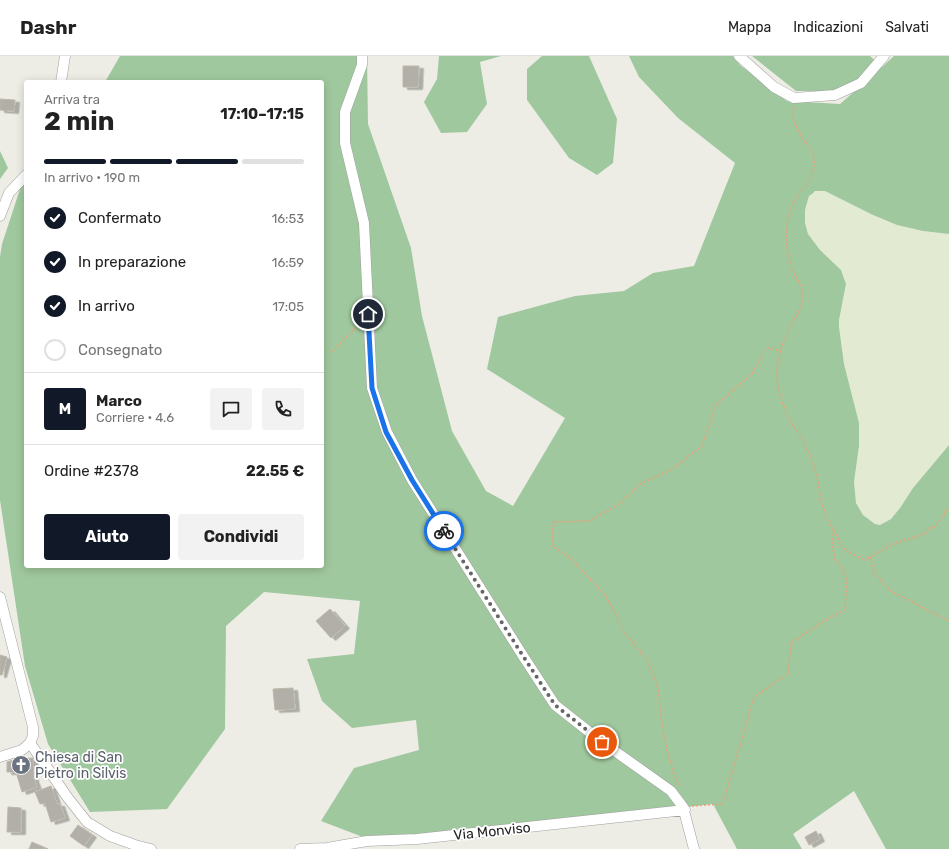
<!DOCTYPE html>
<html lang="it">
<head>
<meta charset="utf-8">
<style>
  :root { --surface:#fff; --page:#f2f2f2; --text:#222; --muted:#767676; --line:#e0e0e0; --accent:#111827 }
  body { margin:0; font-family:Rubik,sans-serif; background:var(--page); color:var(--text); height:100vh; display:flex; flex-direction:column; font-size:15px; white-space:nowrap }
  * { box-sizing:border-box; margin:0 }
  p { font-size:13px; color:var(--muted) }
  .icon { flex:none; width:22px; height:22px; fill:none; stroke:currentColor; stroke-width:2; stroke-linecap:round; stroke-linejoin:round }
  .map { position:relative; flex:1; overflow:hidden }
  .sheet { position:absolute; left:24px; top:24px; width:300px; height:488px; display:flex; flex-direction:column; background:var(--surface); border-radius:4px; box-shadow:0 2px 10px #0003 }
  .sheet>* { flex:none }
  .pin { position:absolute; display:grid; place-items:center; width:34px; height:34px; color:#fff; margin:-17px; border:2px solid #fff; border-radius:50%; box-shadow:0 1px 4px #0007 }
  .courier { position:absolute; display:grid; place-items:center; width:40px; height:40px; margin:-20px; border:3px solid #1a73e8; border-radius:50%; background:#fff; color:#222; box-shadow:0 1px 5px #0007 }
  .head em { font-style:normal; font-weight:700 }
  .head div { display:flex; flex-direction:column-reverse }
  .head { display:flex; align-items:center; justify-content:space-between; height:68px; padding:0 20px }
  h1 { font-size:26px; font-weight:700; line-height:30px }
  .bar { display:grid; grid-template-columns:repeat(4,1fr); gap:6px 4px; align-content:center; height:48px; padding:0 20px }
  .bar i { height:5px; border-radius:3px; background:var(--line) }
  .bar .active { background:var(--accent) }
  .bar p { grid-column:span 4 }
  .line { display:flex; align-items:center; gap:10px; padding:0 20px; border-top:1px solid var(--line) }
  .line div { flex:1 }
  .round { display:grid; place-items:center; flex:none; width:42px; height:42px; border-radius:4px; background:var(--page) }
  ol { padding:0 20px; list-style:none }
  li { display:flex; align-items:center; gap:12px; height:44px }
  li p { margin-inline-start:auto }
  li .icon { padding:4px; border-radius:50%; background:var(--accent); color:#fff; stroke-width:4 }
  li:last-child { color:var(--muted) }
  li i { width:22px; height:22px; border:2px solid var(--line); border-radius:50% }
  .button { display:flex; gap:8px; margin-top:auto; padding:8px 20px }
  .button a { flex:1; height:46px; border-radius:4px; background:var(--accent); color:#fff; font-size:16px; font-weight:700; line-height:46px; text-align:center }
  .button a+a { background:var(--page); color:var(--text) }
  header { display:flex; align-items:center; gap:24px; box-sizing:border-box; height:56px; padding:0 20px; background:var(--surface); border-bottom:1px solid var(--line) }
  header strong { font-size:19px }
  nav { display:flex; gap:22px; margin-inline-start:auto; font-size:14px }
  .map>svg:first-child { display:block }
  .farmland { fill:#e3ead2 }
  .forest { fill:#a0c89e }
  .building { fill:#b2afa8; stroke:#bdb7a9; filter:url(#shadow) }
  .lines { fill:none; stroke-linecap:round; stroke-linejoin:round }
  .minor-casing { stroke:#9f9f9f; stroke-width:11 }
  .path { stroke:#eaa07a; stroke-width:1.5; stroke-dasharray:2 2; stroke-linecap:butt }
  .minor { stroke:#fff; stroke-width:10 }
  .done { stroke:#666664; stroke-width:4; stroke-dasharray:0 7.2 }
  .route { stroke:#1a73e8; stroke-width:5 }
  .labels { text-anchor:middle; stroke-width:3.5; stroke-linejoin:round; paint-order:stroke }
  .worship-label { font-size:14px; fill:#5b616d; stroke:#fff; text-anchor:start }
  .street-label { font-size:14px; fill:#1e1e1e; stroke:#fff }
</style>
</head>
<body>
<header>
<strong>Dashr</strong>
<nav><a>Mappa</a><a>Indicazioni</a><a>Salvati</a></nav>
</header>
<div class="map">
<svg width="949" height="793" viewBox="0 0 949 793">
  <defs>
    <filter id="shadow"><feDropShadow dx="4.5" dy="2.5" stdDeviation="0" flood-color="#0004"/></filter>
  </defs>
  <rect width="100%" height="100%" fill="#edede5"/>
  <path class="farmland" d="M815,135H825L873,159L897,169L923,175L949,178V389L913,432L894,460L891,463L880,469L875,468L865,462L856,447L854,426L859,390V367L844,308L839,271V264L846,228L844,220L836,209L820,194L808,178L805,167V154L809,140Z"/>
  <path class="forest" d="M120,0H367L368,68L411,192L422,260L452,375L486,435L513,450L565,362L487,313L498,261L575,240L624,235L653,217L694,210L735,107L678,62L639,21L629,0H733L740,9L787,45L840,48L880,13L841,35H796L752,0H870L882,11L894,0H949V178L923,175L897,169L873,159L825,135H815L812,138L809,140L805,154V167L808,178L820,194L841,214L846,228L839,264V271L844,308L859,367V390L854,426L856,447L863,459L875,468L880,469L891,463L900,452L913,432L949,389V793H886L854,735L793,778L802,793H737L713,748L376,786L321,765L354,712L419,694L416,664L352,672L322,645L307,603L354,598L360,545L264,536L226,570L225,673L167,753L90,756L48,688L25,610L0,444V201L2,188L21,130L26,128V510H322V26H105Z
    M439,0H501L480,6L487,48L467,76L441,77L424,46L437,23Z
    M542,0H589L617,63L613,107L597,119L569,102L527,44V13Z
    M0,95L8,112L0,123Z"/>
  <path class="building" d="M403,10H419L418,31H403Z
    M0,43L15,44L14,55L0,54Z
    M330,553L345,570L331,582L316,565Z
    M0,599L7,601L2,619H0Z
    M293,632L295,653L275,654L273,633Z
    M33,702L34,723L37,731L22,736L16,716H7V706L16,703Z
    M51,730L57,748H60L65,762L51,766L45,747L40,748L35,736Z
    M8,751L21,752V776H7Z
    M78,769L92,779L84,790L70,780Z
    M816,775L820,783L809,789L805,781Z
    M32,786L48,793H29Z"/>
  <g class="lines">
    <defs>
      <path id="minor" d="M362,0V9L345,56V87L364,167L372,332L387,376L412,424L523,600L555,649L602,686L671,735L683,751L694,793
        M739,0L774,31L794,42L835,39L861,27L884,0
        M61,26L65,0
        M0,160L9,137L26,119
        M0,541L33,671V680L30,687
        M30,687L68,742L87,766L110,780L135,789L151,793
        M0,701L22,694L30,687
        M300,793L327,792L367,785L417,783L685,754"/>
    </defs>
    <use href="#minor" class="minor-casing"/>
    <path class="path" d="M794,51C792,65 793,65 800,77C801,79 802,83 804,85C806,88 806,86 808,89C811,92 814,99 814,103C817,121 791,143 788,162C785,181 786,202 795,219C798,225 802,231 803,238C804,249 791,270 786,280C781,289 778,304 777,315C776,333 784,353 793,369C796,374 800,379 803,384C808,394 813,407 816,418C819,426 819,436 821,444C824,457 831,469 837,480C839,484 839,488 842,491C845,495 861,502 865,504L893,488L927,477L928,472H934L949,452
      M332,296L360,267
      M870,501L875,518L891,535L949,565
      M679,729L676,723L667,695L661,661L658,633L647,603L627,580L605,539L569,501L552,490L553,466L588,465L617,450L640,428L672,413L702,390L716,349L752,318L766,291L781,295
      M692,750L723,748L754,641L788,618L791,587L822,566L845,554L847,525L843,513L835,504L832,488L834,474"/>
    <use href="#minor" class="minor"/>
  </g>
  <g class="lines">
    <path class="done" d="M444,475L523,600L555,649L602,686"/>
    <path class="route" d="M368,258L372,332L386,376L412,424L444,475"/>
  </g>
  <defs>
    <symbol id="church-disc" viewBox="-11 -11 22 22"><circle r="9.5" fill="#6b7280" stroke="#fff"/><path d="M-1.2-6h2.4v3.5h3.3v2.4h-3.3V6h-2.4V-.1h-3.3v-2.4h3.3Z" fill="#fff"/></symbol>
  </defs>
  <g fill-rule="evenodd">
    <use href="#church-disc" x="10" y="698" width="22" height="22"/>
  </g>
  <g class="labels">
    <g class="worship-label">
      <text x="35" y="706">Chiesa di San<tspan x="35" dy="16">Pietro in Silvis</tspan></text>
    </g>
    <g class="street-label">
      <text transform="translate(492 775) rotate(-6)" y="5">Via Monviso</text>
    </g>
  </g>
</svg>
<div class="pin" style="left:602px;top:686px;background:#ea580c"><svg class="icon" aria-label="bag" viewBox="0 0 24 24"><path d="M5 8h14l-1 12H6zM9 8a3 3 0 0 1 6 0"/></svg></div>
<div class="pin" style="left:368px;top:258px;background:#1f2937"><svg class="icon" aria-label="home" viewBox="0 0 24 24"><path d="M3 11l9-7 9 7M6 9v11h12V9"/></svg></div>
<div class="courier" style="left:444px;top:475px"><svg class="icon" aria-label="bike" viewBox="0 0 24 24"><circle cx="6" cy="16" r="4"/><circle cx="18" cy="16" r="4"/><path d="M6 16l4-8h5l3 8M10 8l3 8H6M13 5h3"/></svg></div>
<section class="sheet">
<div class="head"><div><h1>2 min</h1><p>Arriva tra</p></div><em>17:10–17:15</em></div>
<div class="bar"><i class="active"></i><i class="active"></i><i class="active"></i><i></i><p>In arrivo · 190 m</p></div>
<ol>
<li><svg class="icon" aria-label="check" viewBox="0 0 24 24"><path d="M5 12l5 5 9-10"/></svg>Confermato<p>16:53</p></li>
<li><svg class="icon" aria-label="check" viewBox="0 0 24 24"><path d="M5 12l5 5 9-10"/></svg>In preparazione<p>16:59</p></li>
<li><svg class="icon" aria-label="check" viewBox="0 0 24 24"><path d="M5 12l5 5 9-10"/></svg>In arrivo<p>17:05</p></li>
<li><i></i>Consegnato</li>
</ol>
<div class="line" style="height:72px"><b class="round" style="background:var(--accent);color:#fff">M</b><div><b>Marco</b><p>Corriere · 4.6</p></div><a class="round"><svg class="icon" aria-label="chat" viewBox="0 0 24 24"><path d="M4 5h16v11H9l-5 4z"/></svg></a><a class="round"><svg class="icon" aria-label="phone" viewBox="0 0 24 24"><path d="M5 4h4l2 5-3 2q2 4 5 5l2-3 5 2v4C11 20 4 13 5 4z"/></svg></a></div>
<div class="line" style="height:52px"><div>Ordine #2378</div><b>22.55 €</b></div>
<div class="button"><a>Aiuto</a><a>Condividi</a></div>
</section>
</div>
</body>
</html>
